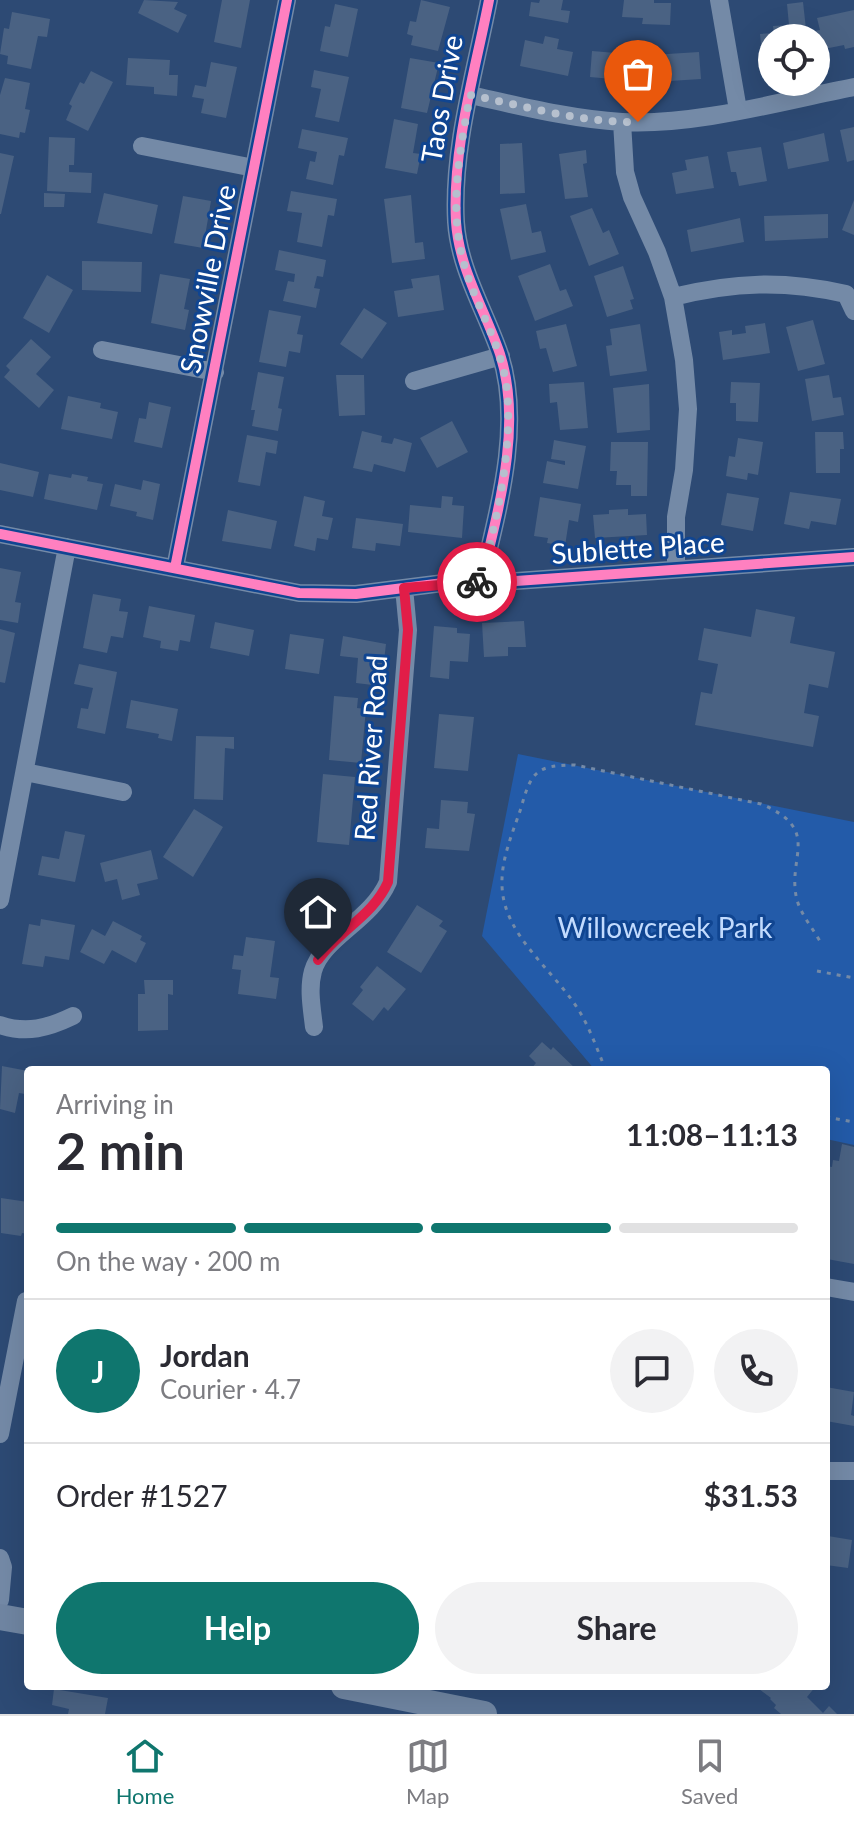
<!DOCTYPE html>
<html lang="en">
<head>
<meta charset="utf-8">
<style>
  :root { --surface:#fff; --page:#f2f2f3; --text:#2b2b33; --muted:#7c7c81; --line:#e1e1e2; --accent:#0f766e }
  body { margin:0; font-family:Lato,sans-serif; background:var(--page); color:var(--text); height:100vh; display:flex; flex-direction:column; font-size:30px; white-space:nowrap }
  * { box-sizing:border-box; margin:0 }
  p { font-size:26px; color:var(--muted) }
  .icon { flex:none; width:44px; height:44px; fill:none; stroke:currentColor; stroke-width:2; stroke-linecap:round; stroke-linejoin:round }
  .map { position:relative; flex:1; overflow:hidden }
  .drawer { position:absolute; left:24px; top:1066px; width:806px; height:624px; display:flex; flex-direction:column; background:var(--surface); border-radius:8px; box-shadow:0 8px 32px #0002 }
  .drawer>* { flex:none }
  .buttons { position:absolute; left:758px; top:24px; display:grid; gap:16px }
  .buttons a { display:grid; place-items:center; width:72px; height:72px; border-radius:50%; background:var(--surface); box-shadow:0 8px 32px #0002; font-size:40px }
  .pin { position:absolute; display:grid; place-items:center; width:68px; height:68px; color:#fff; margin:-82px -34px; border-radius:50% 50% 50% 0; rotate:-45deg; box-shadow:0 0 8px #0007 }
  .pin .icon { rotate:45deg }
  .courier { position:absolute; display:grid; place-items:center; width:80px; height:80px; margin:-40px; border:6px solid #e11d48; border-radius:50%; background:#fff; color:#222; box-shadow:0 2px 10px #0007 }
  .head em { font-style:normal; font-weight:700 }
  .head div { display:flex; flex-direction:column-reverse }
  .head { display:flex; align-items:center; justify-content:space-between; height:136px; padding:0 32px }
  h1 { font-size:52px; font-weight:700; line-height:60px }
  .bar { display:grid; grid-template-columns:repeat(4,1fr); gap:12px 8px; align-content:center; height:96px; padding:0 32px }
  .bar i { height:10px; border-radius:6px; background:var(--line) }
  .bar .current { background:var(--accent) }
  .bar p { grid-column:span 4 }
  .line { display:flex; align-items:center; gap:20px; padding:0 32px; border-top:2px solid var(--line) }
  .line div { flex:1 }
  .round { display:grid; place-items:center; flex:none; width:84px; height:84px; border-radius:42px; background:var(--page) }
  .primary-button { display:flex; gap:16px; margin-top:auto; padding:16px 32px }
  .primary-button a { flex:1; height:92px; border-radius:48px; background:var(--accent); color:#fff; font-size:32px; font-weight:700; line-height:92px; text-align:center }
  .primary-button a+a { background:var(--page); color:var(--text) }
  .tab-bar { display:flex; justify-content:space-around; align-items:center; height:112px; border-top:2px solid var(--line); background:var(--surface); font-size:22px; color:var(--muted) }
  .tab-bar a { display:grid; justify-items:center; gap:4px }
  .tab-bar .current { color:var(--accent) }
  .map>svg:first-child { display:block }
  .green { fill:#235ba9 }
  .building { fill:#4a6283 }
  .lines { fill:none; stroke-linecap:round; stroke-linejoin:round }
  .path { stroke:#748aa7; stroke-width:3; stroke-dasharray:4 6; stroke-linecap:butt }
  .street { stroke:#748aa7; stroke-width:18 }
  .secondary { stroke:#7086a3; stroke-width:26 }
  .cycleway-casing { stroke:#104591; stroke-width:15 }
  .cycleway { stroke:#ff80c0; stroke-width:10 }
  .done { stroke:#b6c0ce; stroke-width:8; stroke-dasharray:0 14.4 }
  .route { stroke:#e11d48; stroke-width:10 }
  .labels { text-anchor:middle; stroke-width:6; stroke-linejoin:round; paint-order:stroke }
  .street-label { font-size:28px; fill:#fff; stroke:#104591 }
  .park-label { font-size:28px; fill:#c2dbfe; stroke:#104591 }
</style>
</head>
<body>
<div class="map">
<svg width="854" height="1714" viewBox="0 0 854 1714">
  <rect width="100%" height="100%" fill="#2d4a74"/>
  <path class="green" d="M518,754L854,822V1145L826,1139V1070H595L482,936Z"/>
  <path class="building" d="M144,0L178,2L174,9L187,15L178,33L138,13Z
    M222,0H250L241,48L214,42Z
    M421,0L450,7L438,51L411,45L413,36L407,34L410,21L416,22Z
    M540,0H563L561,10L570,11L568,23L529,16L531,2L539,3Z
    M624,0H654V3H671L670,25L642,24L643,18L622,17Z
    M803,2L807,38H772V53L762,54L760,34L774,33L773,26L789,25L787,4Z
    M335,4L358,9L348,57L320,51L325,26L330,27Z
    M854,10V47L845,49L844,45L819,50L815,31L820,30L817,18Z
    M12,12L50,19L47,37L38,36L31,69L7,64L8,56L0,54L4,28L9,29Z
    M545,36L559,39L557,49L573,52L568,76L520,66L525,40L543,44Z
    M616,47L637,49L634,81L590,77L592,51L616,53Z
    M699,52L701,79L654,82L652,55Z
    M128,58L170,60L169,75H178L177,96L154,94V87L126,85Z
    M410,58L439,63L427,113L401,108Z
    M211,62L237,67L226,118L201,113L204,99L192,97L195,85L206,87Z
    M314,70L349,77L339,122L315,117L321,89L311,87Z
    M91,71L113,82L88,131L66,120L72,106L69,104L80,82L84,84Z
    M5,78L30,83L25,109L30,110L25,133L20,132L19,138L0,134V95Z
    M394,119L418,124L413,153L421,154L417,174L385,168Z
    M854,127V160L847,162L840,130Z
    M302,129L348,138L344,156L339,155L333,185L306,179L310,161L315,162L317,152L298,148Z
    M824,133L829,161L788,169L783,143Z
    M49,137L75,138L74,165H69V172L92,173L91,193L47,191Z
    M522,143L525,193L500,194V144Z
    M761,147L767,181L739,186L736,172H731L727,152Z
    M586,150L587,163L583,164L588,197L565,199L559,154Z
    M0,153L14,156L1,214H0Z
    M708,156L714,188L676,194L672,173L687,170L685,160Z
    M291,191L337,199L334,216L328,215L322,247L297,242L302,213L287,211Z
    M44,193L65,194L64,207H44Z
    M104,193L158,205L152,234L97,223Z
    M411,195L415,243L423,242L425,259L392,263L384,199Z
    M183,196L211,201L203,248L174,243Z
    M854,200V235L842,230Z
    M526,204L532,233L541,231L546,252L511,260L500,209Z
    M592,208L603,233L609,230L619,254L589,266L570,216Z
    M828,214V238L765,241L764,216Z
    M740,218L744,242L691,252L687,230Z
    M279,250L326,260L323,277L317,276L314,288L320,289L316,308L283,301L288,281L294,282L295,274L275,270Z
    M82,261L142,262L141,292L82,290Z
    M550,264L560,291L566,289L573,306L535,321L518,276Z
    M623,266L634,299L630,300L633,309L607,317L594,276Z
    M160,274L190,279L184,309L189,310L185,330L151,323Z
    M47,275L73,290L49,333L23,318Z
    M439,275L444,310L398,317L394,291L413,288L411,279Z
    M364,308L387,323L362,359L340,344Z
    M269,310L301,316L297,334L303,335L300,353L289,351L286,367L259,362Z
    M813,320L825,364L798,371L786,327Z
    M765,323L770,353L723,360L719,332L732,330V335L746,333L745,326Z
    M566,324L577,366L553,372L546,348L540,349L536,331Z
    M640,324L647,371L610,376L606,346L612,345L610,329Z
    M31,339L51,357L36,374L54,390L39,408L4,377L10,370L6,366Z
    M258,372L284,377L278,408L282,409L278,431L252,426L255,410H251Z
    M336,375H364L365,415L339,416Z
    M829,375L833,398L841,397L844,415L812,421L805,379Z
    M584,382L588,428L560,430L557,402L550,403L549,384Z
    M731,382L760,383L758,422L736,421V403H730Z
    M649,384L650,430L617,433L613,388Z
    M68,396L101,403L100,408L118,412L112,439L61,429Z
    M149,402L171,407L162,448L134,442L139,418L146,419Z
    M452,421L468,452L437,468L420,438Z
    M362,431L382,436L381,442L392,444L394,438L412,443L405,472L374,464L372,472L353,468Z
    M815,432H843L844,449H840V473H816Z
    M247,435L278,441L276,454L266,452L260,486L238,482Z
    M738,438L763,442L758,475L748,473L747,480L726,476L729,456L735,457Z
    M554,440L586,446L578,489L543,483L547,461L565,465V461L551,459Z
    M611,442H648L647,496H631V485H616L617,471H610Z
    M0,463L39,472L33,497L0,490Z
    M49,474L71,478L72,474L88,477L87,481L103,484L97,510L44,499Z
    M143,480L160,484L153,520L136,516L137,512L110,506L115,484L141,490Z
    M790,492L841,499L836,525L811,521L809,529L784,524Z
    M727,493L759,498L753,531L721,525Z
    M304,496L325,501L322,516L333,518L328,540L317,538L315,551L294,546Z
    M442,496L453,497L452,505L464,506L462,538L408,532L410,505L441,508Z
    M540,497L581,504L578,522L569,520L565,546L547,543L548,538L534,536Z
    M628,509V515L646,514L647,535L595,538L593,515L609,514V510Z
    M228,510L277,521L271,549L222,541Z
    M356,518L403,524L400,546L376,543L375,551L352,548Z
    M0,568L21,572L15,602L21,603L18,623L0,620Z
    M93,594L121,599L119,611L128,612L123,638L111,636L107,653L83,648Z
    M149,606L195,615L190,642L180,640L178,651L160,648L161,641L143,637Z
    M756,609L795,617L790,643L835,652L828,688L809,684L804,713L819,716L813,747L695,725L701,692L712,694L718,664L698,660L704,628L751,637Z
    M524,621L526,647H508V656L484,657L482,623Z
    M215,622L254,630L249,656L210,648Z
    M434,626L457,628V633L470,634L468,662L450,661L449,679L430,677Z
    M0,629L15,633L5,683L0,682Z
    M290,634L324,639L319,674L285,669Z
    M343,636L386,644L381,686L356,683L358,658L340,656Z
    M79,664L117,672L105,734L77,728L81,708L88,709L93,688L74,684Z
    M334,696L358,698L357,708L366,709L361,763L329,760Z
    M131,700L178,709L172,741L158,738L159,734L126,728Z
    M439,714L474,717L468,771L434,768Z
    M196,736L234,737V749L225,748L223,800L194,799Z
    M323,774L355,777L349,845L317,842Z
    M441,800L468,802L467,813L475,814L469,851L425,848L427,828L439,829Z
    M194,809L223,827L193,877L163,857Z
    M65,831L85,835L75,882L38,875L42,856L59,859Z
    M151,850L158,879L137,884L140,895L122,900L117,879L105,882L100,863Z
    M417,905L443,921L439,926L447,931L421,973L387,952Z
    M41,919L75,925L69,960L45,956L43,967L22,964L29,924L40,926Z
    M113,921L142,936L140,940L146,943L136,963L112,950L104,964L80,952L92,929L105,936Z
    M246,937L275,941L270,977L279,978L276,999L238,994L241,970L232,969L234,955L243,956Z
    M377,966L406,989L388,1011L384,1007L373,1021L352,1004L363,990L360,987Z
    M144,980H173V995L168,994V1030L138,1031V994H145Z
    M542,1042L551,1050L553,1047L577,1070H530L536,1063L529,1056Z
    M2,1066L28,1071L25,1094L19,1093L15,1113L0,1109Z
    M842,1144L854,1147V1264L827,1259L826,1256V1166L832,1167L833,1160L839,1161Z
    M1,1198L28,1202V1234L22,1233L21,1236L1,1233Z
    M826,1387L854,1392L851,1415L854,1416V1426L826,1421Z
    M828,1536L852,1540L848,1568L826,1565Z
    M755,1686H816L807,1697L823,1713L829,1706L837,1714H781L774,1708L776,1705L770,1699L771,1698Z
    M54,1689L108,1698L105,1714H68L69,1709L52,1705Z"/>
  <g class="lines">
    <path class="path" d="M817,971L854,978
      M606,1070C598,1052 591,1031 581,1014C557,972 503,937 502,885C501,859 513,832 521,808C531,772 536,765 575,765L761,804C823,830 786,857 797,900C801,915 815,931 822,945
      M826,1117L854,1122"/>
    <path class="street" d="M719,0L738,110
      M470,95C520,106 571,119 622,122C695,126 782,101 854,87
      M622,122L625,172L632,197L657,252L673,297L684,360L688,409L684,470L676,517V569
      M142,146L254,168
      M673,297C734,282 784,280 846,294L854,311
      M102,350L215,372
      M414,381L501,356
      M0,534L299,593L356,594L459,581H516L854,557
      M175,568L287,0
      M481,582C498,511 523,425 500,354C485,310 459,269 456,222C452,148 475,72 489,0
      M25,772L123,792
      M0,900L67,547
      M0,1025C27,1034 48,1028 73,1016
      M314,1027C312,1009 308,989 313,971C323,937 371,921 388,882L408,630L404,588
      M826,1287L854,1292
      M0,1434L26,1301
      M826,1471H854
      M0,1558L3,1567L0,1600"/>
    <path class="secondary" d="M0,1617L28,1622
      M344,1686L484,1714"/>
    <defs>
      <path id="cycleway" d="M0,534L299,593L356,594L459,581H516L854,557
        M175,568L287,0
        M481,582C498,511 523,425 500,354C485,310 459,269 456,222C452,148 475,72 489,0"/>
    </defs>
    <use href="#cycleway" class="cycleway-casing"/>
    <use href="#cycleway" class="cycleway"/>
  </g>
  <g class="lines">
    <path class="done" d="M477,582H481C496,520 513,453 507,390C502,344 476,307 464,264C448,207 460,151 470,95C525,106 582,123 638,122"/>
    <path class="route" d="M318,960C339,930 373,916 388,882L408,630L404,588L477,582"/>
  </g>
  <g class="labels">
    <g class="street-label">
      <text transform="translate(442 99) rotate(-80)" y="10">Taos Drive</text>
      <text transform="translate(208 279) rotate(-79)" y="10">Snowville Drive</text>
      <text transform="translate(638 548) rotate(-4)" y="10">Sublette Place</text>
      <text transform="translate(371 748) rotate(-86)" y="10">Red River Road</text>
    </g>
    <g class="park-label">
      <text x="665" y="938">Willowcreek Park</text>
    </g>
  </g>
</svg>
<div class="buttons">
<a><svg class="icon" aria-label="locate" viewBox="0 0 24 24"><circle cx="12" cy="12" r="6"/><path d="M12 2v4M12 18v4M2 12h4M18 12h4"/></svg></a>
</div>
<div class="pin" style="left:638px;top:122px;background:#ea580c"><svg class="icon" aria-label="bag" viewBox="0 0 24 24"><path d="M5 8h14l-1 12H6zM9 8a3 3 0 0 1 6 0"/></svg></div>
<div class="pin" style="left:318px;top:960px;background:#1f2937"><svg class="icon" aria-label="home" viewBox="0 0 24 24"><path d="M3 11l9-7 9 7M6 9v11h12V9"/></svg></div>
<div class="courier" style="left:477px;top:582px"><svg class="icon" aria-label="bike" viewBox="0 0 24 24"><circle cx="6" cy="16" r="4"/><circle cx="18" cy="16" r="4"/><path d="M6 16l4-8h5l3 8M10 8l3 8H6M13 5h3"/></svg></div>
<section class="drawer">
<div class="head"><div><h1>2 min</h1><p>Arriving in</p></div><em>11:08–11:13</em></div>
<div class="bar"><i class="current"></i><i class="current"></i><i class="current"></i><i></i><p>On the way · 200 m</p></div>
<div class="line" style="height:144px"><b class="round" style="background:var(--accent);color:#fff">J</b><div><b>Jordan</b><p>Courier · 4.7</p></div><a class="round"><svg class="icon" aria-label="chat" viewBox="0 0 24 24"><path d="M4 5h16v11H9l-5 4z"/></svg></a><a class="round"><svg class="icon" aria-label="phone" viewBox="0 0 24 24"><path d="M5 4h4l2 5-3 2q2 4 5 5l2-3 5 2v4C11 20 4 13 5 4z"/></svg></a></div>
<div class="line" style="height:104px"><div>Order #1527</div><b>$31.53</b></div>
<div class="primary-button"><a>Help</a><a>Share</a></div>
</section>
</div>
<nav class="tab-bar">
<a class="current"><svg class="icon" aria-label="home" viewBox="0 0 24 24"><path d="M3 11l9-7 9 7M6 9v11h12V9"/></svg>Home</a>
<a><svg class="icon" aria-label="map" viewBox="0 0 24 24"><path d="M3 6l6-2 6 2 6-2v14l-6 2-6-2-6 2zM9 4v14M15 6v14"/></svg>Map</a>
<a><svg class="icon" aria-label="saved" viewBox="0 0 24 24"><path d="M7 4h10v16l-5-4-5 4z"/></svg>Saved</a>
</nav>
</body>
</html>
